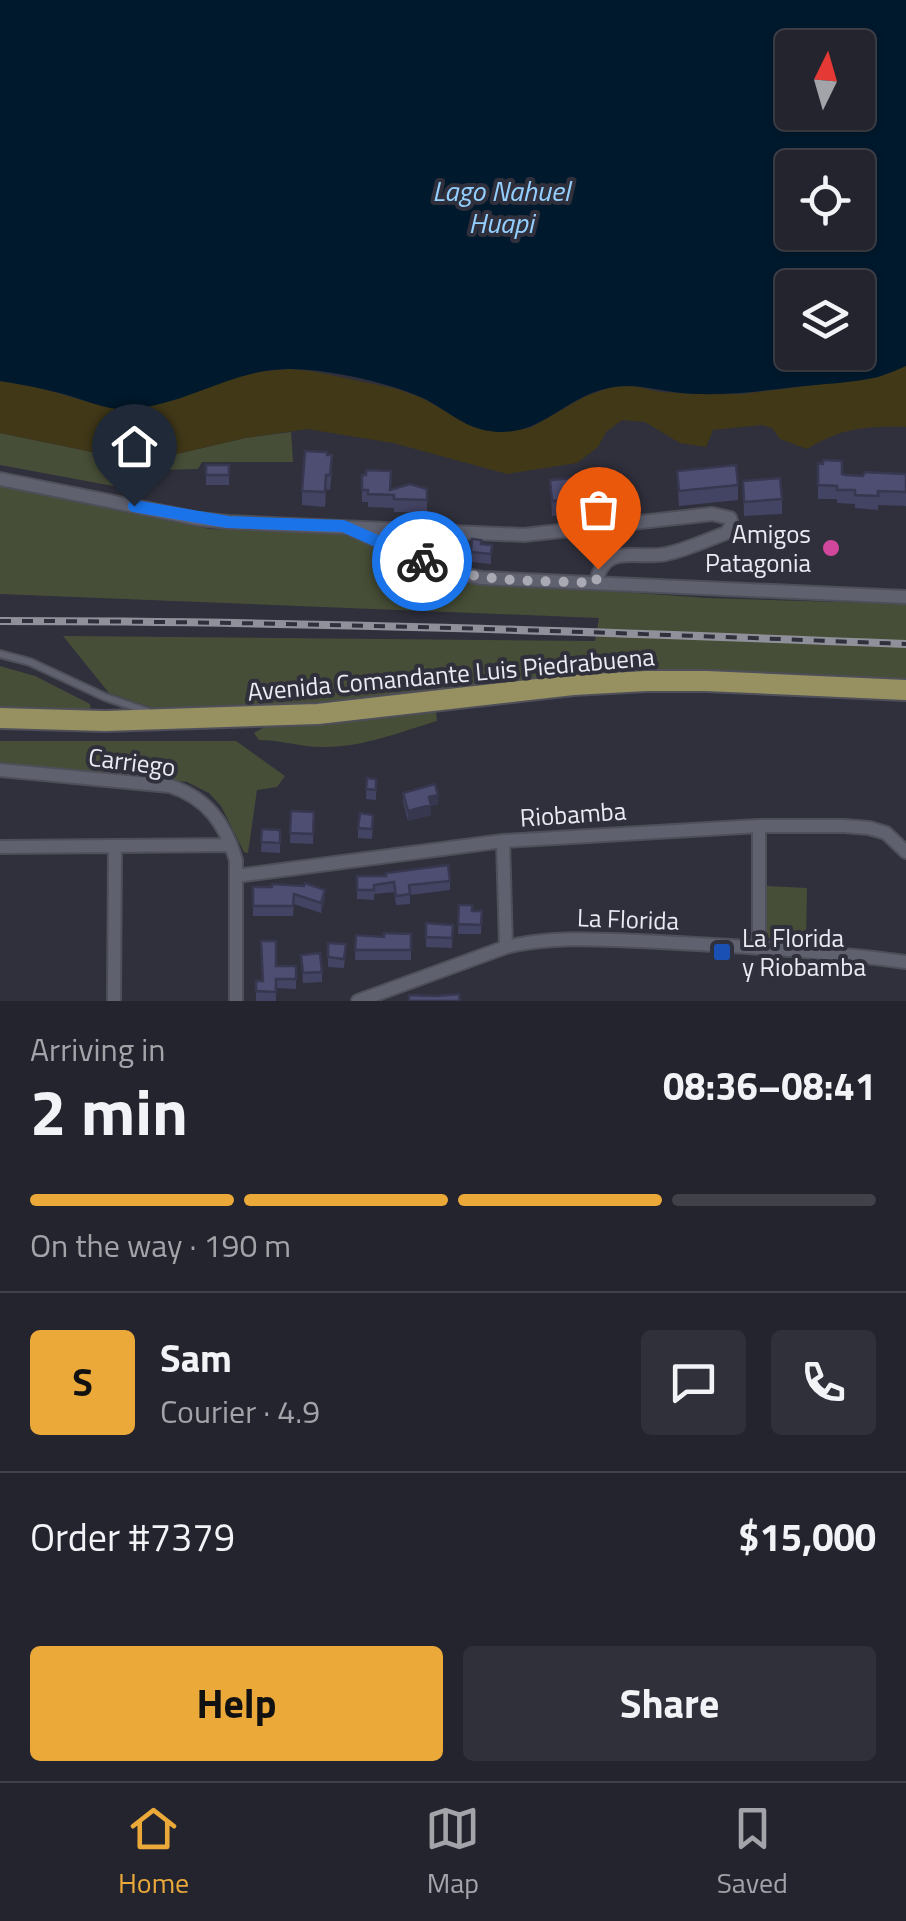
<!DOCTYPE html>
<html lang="en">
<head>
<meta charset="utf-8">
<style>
  :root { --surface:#23242d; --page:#2f3039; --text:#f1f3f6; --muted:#a3a4aa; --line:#404149; --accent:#eba93a }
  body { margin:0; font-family:"Titillium Web",sans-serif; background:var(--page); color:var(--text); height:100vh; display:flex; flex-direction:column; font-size:38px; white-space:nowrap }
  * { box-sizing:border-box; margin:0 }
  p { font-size:32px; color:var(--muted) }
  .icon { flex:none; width:55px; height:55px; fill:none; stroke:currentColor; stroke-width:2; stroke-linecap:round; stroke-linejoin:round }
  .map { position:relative; height:1001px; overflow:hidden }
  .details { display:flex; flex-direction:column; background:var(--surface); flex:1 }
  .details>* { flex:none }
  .needle { width:65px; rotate:5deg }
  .buttons { position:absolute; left:775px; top:30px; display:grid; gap:20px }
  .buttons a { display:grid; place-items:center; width:100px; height:100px; border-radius:10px; background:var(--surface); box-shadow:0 2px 8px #0004,0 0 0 2px var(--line); font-size:50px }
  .pin { position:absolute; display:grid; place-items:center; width:85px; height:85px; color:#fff; margin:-102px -42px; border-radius:50% 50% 50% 0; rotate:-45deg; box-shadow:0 0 10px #0007 }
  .pin .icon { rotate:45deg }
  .courier { position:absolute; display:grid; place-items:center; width:100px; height:100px; margin:-50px; border:8px solid #1a73e8; border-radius:50%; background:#fff; color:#222; box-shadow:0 2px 12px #0007 }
  .overview em { font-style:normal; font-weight:700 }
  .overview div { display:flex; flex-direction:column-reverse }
  .overview { display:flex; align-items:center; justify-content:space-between; height:170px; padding:0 30px }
  h1 { font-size:65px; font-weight:700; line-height:75px }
  .bar { display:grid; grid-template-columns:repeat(4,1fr); gap:15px 10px; align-content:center; height:120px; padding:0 30px }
  .bar i { height:12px; border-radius:8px; background:var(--line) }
  .bar .on { background:var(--accent) }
  .bar p { grid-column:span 4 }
  .line { display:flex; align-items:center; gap:25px; padding:0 30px; border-top:2px solid var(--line) }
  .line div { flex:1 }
  .round { display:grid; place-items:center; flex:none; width:105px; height:105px; border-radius:10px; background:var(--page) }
  .action { display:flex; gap:20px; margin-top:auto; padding:20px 30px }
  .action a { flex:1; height:115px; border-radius:10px; background:var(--accent); color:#111; font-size:40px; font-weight:700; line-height:115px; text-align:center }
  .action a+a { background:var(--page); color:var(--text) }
  .tabs { display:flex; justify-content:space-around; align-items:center; height:140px; border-top:2px solid var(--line); background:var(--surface); font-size:28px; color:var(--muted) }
  .tabs a { display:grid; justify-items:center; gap:5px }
  .tabs .on { color:var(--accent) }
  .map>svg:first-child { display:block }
  .green { fill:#474e37 }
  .sand { fill:#413818 }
  .water { fill:#01192c; fill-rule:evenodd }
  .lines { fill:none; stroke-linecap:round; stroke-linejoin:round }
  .service-casing { stroke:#4e4f59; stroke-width:10 }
  .minor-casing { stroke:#4e4f59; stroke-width:16 }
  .primary-casing { stroke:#4e4f59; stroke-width:24 }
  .service { stroke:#60616f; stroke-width:6 }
  .minor { stroke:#60616f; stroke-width:12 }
  .primary { stroke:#979161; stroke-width:20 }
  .rail-casing { stroke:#8f909a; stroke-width:8 }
  .rail { stroke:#2f303c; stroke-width:4; stroke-dasharray:11; stroke-linecap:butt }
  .wall { fill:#434363 }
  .shaded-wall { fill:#373750 }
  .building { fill:#4e4e73; stroke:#373750; stroke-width:2.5 }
  .done { stroke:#a8a9b2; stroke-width:10; stroke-dasharray:0 18 }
  .route { stroke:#1a73e8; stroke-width:12 }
  .hotel-dot { fill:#d1479c; stroke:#2f303c; stroke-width:4 }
  .transit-dot { fill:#1a4fb4; stroke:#2f303c; stroke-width:4 }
  .labels { text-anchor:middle; stroke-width:8; stroke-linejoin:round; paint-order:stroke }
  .poi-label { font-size:25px; fill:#e9eaf2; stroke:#2f303c; text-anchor:end }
  .street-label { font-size:25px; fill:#e9eaf2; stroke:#2f303c }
  .water-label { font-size:28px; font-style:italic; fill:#94d0ff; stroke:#2f303c }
</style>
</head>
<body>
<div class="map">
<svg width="906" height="1001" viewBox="0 0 906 1001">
  <rect width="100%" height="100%" fill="#2f303c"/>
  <path class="green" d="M291,432L293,462H202L198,469L159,470L155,487L124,488L0,465V433L107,455L151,457L181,453L245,438Z
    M0,486L210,529L346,534L452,580L708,598L906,604V679L713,671L559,680L310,705L165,712L109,693L63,636L595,641L599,618L0,594Z
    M0,666L35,676L90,704L91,712H0Z
    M436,711L437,721C400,732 361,748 322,747C301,747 280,740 259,740L254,733L266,726Z
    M0,741H236L285,776L277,787L257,790L248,853L244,852L221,806L209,793L187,782L0,764Z
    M766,886L807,888L806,939L764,938Z"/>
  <path class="sand" d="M906,366V427C865,426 842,428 807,449L780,439L772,428L761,425L713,430L706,447L680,443L645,422L622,420L606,432L598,447L577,463L507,474L393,443L307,429L245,438L181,453L151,457L107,455L0,433V381L33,386L88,402L132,410L180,398L247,373L289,369L311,371L397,389L422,398L466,423L496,431L530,428L584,397L611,387L634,386L660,392L696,394H742L878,377Z"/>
  <path class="water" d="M0,0H906V366C897,370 887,374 878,377C851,383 822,384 795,387C762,391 730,395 696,394C670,394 639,383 614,387C563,394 538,445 480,429C461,424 444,409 427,400C393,383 324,368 287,369C232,370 187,404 133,409C109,412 83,399 60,393C40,388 20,384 0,381ZM792,48H858V112H792ZM792,168H858V232H792ZM792,288H858V352H792Z"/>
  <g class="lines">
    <defs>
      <path id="service" d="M0,654L30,662L105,697L149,712"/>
      <path id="minor" d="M0,479L198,519L228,522L524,535L712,514L730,518L732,525L726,533C707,540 686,550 666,554C636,560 604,542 596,583
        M353,530L448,572L482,578L906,597
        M0,770L170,786C207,798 225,823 236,860V1001
        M503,841L506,947
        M0,847L231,845
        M236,876L503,841L759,826H844L869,828L886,833L906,852
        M759,947V826
        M114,1001L115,847
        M358,1001L506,947C556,935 609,940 660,942C742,946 824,951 906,962"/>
      <path id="primary" d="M0,718L105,721L318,714L573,685L646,681H706L906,690"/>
    </defs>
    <use href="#service" class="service-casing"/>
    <use href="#minor" class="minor-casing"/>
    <use href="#primary" class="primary-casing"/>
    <use href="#service" class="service"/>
    <use href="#minor" class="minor"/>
    <use href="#primary" class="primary"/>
    <defs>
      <path id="rail" d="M0,621C302,621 604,632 906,644"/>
    </defs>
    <use href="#rail" class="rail-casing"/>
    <use href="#rail" class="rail"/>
  </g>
  <path class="wall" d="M818,463L842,474L863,476L906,474V506L878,505V510L855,508V504L837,503V499H818Z
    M206,465H229V485H206Z
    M332,470L330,490L326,489L325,507L302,505V491Z
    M677,471L738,485V500L679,506Z
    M362,475L391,490L427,489V512H394V508L368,507V502H362Z
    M550,480L612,497V512L552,516Z
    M743,481L782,499V514L744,516Z
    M472,539L491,554V564L471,562Z
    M367,778L376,779V800L366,799Z
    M403,793L438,804L431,806V815L408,821L403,802Z
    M291,811L314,812L313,844L290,843Z
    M373,825L372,839L358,838V828Z
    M262,829L280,830V853L261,852Z
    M357,876L450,881V890L410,895V904L396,905L394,892L374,894V900L357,899Z
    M253,887L325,899L321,913L294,904L293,916H253Z
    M459,905L472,911H482L481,934H458Z
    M426,923L453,925L452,948L426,947Z
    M411,934V960H355L356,935L384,937Z
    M328,943L346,944L344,968L328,967Z
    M301,955L322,972V982L303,983Z
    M276,966H296V989L276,988V1001H256V981H262Z"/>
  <path class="shaded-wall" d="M438,795V804L431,806V815L408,821V811L429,797Z
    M325,890V899L321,913V903Z"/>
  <path class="building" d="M305,451L327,452V455H332L330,475H326L325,492L302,491Z
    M823,460L842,461V474L846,475L863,476L864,472L906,474V492L878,491V496L855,495V490H837V486L818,485V463L823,464Z
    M206,465H229V475H206Z
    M736,465L738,485L679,491L677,471Z
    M366,470L391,471L390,490L410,484L427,489V500L394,499V495L368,494V490H362V475H366Z
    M610,475L612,497L552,501L550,480Z
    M780,478L782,499L744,502L743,481Z
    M472,539L481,540V544L492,545L491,554L471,552Z
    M367,778L376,779V790L366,789Z
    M435,784L438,795L429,797L431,805L408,811L403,793Z
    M291,811L314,812L313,834L290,833Z
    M360,813L373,815L372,829L358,828Z
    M262,829L280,830V843L261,842Z
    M448,865L450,881L409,885L410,894L396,896L394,882L374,885V890H357V876H386V873Z
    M305,883L325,890L321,903L294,894L293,906H253V887H272V884L304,886Z
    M459,905H472V911H482L481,925L458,924Z
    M426,923L453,925L452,938L426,937Z
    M384,933L411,934V950H355L356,935L384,937Z
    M261,941H276V966H296V979H276V992L256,991V981H263Z
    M328,943L346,944L344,959L328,957Z
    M320,953L322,972L303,973L301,955Z
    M459,994L460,1001H409V995L437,996Z"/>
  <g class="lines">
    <path class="done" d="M422,561C477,584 537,580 596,583L598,569"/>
    <path class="route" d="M134,506L228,522L343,526L422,561"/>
  </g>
  <circle class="hotel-dot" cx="831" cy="548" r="10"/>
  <rect class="transit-dot" x="712" y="942" width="20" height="20" rx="5"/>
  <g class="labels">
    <g class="poi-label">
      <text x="811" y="543">Amigos<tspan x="811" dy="29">Patagonia</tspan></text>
      <text x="742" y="947" text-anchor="start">La Florida<tspan x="742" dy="29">y Riobamba</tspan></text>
    </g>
    <g class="street-label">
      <text transform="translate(451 674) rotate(-5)" y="9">Avenida Comandante Luis Piedrabuena</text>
      <text transform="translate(132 762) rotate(7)" y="9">Carriego</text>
      <text transform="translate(573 814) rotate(-4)" y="9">Riobamba</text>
      <text transform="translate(628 919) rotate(2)" y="9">La Florida</text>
    </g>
    <g class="water-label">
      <text x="501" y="201">Lago Nahuel<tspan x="501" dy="32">Huapi</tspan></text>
    </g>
  </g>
</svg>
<div class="buttons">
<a><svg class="needle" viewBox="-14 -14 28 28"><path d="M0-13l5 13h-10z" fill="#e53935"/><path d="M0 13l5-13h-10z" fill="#a3a4aa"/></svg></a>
<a><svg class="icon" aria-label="locate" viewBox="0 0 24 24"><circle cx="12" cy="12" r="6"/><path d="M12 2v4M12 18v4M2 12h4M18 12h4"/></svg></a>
<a><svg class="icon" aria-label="layers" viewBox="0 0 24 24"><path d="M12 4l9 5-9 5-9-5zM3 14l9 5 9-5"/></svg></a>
</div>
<div class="pin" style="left:598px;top:569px;background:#ea580c"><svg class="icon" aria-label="bag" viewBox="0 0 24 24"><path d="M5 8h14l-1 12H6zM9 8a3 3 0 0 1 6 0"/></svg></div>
<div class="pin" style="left:134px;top:506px;background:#1f2937"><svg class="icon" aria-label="home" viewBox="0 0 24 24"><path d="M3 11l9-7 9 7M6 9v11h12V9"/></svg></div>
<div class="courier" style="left:422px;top:561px"><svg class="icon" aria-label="bike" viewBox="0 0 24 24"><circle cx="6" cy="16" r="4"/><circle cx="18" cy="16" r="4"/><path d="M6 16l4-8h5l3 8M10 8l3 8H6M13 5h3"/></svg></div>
</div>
<section class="details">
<div class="overview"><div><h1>2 min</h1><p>Arriving in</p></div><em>08:36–08:41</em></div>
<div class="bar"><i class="on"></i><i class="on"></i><i class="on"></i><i></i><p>On the way · 190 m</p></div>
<div class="line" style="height:180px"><b class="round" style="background:var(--accent);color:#111">S</b><div><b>Sam</b><p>Courier · 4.9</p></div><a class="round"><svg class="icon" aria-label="chat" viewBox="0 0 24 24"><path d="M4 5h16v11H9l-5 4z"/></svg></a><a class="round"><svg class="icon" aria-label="phone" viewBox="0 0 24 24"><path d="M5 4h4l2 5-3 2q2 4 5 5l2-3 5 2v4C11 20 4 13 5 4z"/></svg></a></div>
<div class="line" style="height:130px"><div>Order #7379</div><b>$15,000</b></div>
<div class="action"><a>Help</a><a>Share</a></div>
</section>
<nav class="tabs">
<a class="on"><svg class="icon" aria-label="home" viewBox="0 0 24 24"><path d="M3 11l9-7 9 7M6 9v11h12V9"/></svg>Home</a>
<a><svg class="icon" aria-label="map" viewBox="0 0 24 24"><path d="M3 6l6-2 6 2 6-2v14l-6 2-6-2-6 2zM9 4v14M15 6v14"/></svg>Map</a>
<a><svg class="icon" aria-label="saved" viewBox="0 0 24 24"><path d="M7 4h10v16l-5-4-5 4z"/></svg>Saved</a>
</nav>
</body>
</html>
